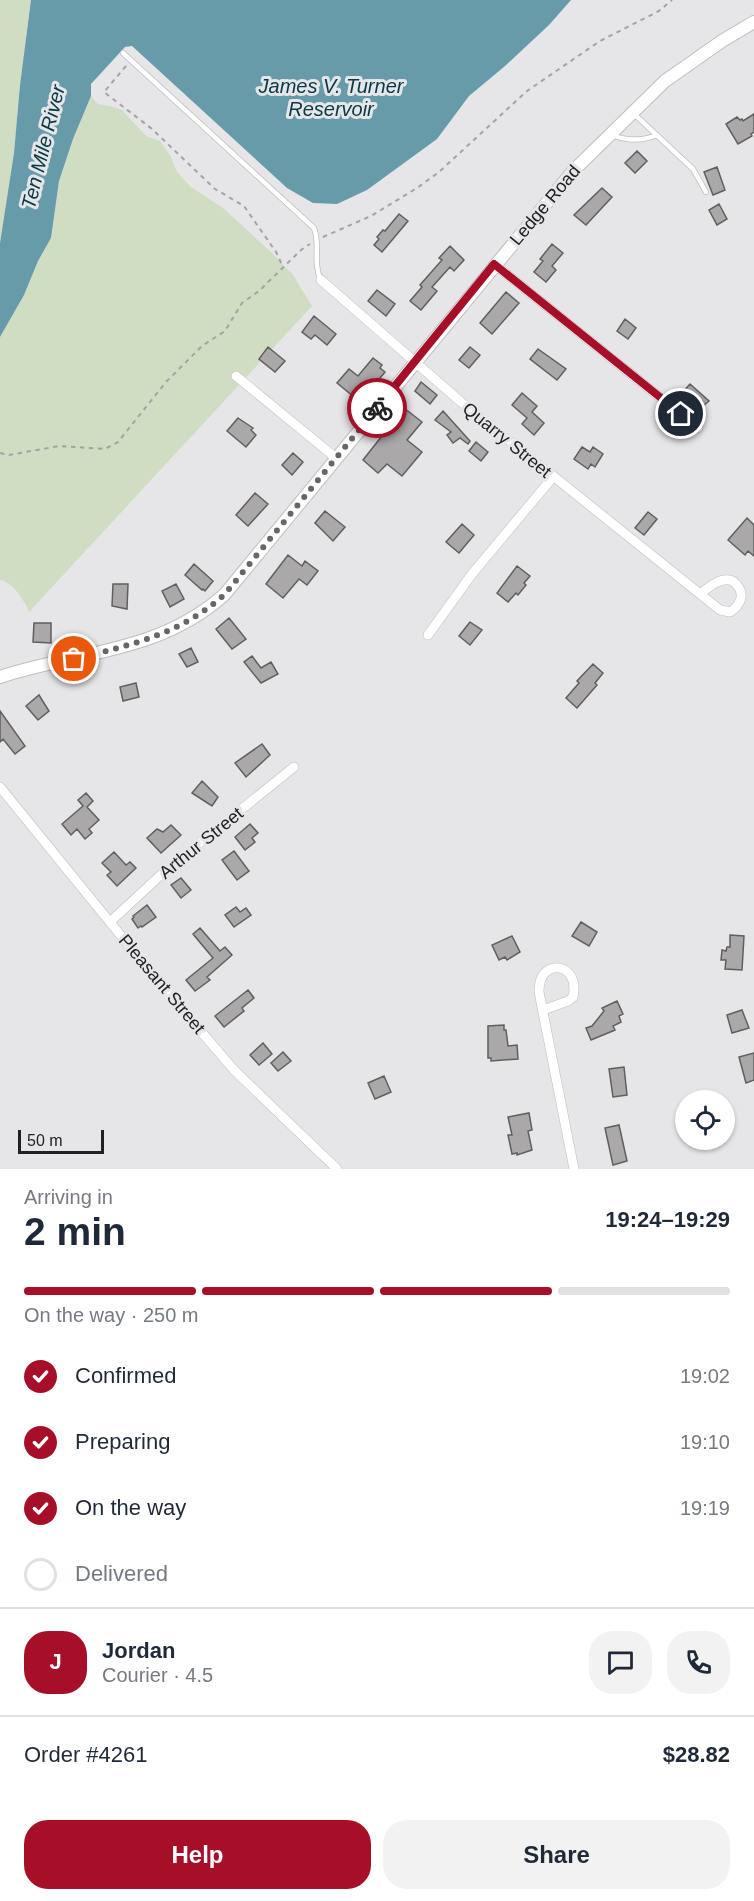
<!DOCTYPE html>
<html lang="en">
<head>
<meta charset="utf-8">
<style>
  :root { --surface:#fff; --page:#f2f2f3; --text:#1f2937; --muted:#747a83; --line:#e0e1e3; --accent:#a70f28 }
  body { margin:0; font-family:Helvetica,sans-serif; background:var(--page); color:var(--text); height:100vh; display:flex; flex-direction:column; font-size:22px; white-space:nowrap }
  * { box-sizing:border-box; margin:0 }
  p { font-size:20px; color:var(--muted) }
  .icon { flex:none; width:33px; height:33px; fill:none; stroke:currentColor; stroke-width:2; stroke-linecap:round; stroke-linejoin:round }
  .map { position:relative; height:1169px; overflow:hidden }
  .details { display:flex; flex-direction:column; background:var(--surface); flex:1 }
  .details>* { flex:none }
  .buttons { position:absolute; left:675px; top:1090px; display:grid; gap:12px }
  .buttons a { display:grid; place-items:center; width:60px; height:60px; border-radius:50%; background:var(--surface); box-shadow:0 2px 4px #0004; font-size:30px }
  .scale { position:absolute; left:18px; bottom:15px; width:86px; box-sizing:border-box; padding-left:6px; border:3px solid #212122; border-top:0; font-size:16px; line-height:21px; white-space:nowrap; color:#212122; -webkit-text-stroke:4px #e6e6e8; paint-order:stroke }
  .pin { position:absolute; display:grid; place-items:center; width:51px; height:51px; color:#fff; margin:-26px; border:3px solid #fff; border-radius:50%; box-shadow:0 2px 6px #0007 }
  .courier { position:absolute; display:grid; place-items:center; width:60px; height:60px; margin:-30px; border:4px solid #a70f28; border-radius:50%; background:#fff; color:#222; box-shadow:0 2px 8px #0007 }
  .headline em { font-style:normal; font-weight:700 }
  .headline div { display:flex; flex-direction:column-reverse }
  .headline { display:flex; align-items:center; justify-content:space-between; height:102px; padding:0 24px }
  h1 { font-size:39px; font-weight:700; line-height:45px }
  .bar { display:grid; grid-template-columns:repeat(4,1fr); gap:9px 6px; align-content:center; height:72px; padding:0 24px }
  .bar i { height:8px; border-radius:4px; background:var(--line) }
  .bar .current { background:var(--accent) }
  .bar p { grid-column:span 4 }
  .line { display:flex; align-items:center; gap:15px; padding:0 24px; border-top:2px solid var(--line) }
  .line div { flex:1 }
  .round { display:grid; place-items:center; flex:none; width:63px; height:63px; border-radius:24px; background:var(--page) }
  ol { padding:0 24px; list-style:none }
  li { display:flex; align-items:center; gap:18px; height:66px }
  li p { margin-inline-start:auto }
  li .icon { padding:6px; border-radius:50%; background:var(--accent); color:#fff; stroke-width:4 }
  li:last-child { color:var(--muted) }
  li i { width:33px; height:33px; border:3px solid var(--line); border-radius:50% }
  .cta { display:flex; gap:12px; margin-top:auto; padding:12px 24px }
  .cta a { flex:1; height:69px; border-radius:24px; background:var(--accent); color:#fff; font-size:24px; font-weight:700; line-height:69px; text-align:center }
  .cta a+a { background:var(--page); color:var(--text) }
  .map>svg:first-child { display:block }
  .green { fill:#cfdec2 }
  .water { fill:#679baa }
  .building { fill:#aaa8a8; stroke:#605f5f; stroke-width:1.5 }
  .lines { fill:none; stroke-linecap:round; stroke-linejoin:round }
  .service-casing { stroke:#bebebf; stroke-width:6 }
  .minor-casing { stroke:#bebebf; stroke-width:10 }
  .tertiary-casing { stroke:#bebebf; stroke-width:14 }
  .path { stroke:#a3a3a5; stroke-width:2; stroke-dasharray:4.5 4.5; stroke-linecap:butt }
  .service { stroke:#fff; stroke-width:4.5 }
  .minor { stroke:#fff; stroke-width:9 }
  .tertiary { stroke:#fff; stroke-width:12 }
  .done { stroke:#666667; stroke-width:6; stroke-dasharray:0 10.8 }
  .route { stroke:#a70f28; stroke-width:8 }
  .labels { text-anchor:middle; stroke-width:6; stroke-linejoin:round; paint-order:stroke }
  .street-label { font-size:18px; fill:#212122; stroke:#e6e6e8 }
  .water-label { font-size:20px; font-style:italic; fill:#073a45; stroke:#e6e6e8 }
</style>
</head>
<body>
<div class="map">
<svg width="754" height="1169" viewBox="0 0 754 1169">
  <rect width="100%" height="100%" fill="#e6e6e8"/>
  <path class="green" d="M0,0H31L20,85L14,153L0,243Z
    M91,96L98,104L110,106L122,110L146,136L160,141L170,155L177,172L191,187L223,208L272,253L293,275L312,306L29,612C25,601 12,581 0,580V337L24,295L38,261L51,238L59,181L73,139Z"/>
  <path class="water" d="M31,0H571L549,25L505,66L469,96L437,139L367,190L337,204L313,203L287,188L132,46L125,47L91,84V96L73,139L59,181L51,238L38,261L24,295L0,337V243L14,153L20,85Z"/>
  <path class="building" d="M754,114V132L751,134L752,136L738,144L726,124L737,117L740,120L742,119L743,121Z
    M637,151L647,161L635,173L625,163Z
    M717,167L725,190L713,195L704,172Z
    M602,188L612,197L586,225L574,215Z
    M719,204L727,219L717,225L709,210Z
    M399,214L408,221L382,252L374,245L379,239L377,237L383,230L385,231Z
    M552,244L563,253L552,266L556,270L546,282L534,272L543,261L540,259Z
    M450,246L464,260L454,271L450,267L432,287L437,291L421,310L410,301L422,287L420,285L442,260L439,258Z
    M377,290L395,304L386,316L368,301Z
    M506,292L519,303L492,334L480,323Z
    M314,316L336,334L327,345L315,335L311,339L302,332Z
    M625,319L636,328L628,339L617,331Z
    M268,347L285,361L275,372L259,359Z
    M470,347L480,355L469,368L459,360Z
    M538,349L566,369L557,380L530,359Z
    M373,358L382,365L380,368L385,372L360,402L337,383L349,369L358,376Z
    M421,382L437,395L430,404L415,391Z
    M690,384L709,401L698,410L680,395Z
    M522,393L537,406L532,412L544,423L534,435L522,424L527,418L512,405Z
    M404,408L422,422L407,440L422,452L402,476L387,464L378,473L363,460Z
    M443,411L470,441L468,444L460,438L453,443L447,435L451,432L435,420Z
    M238,418L253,428L251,430L256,435L246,447L227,431Z
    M476,442L488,452L481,461L469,451Z
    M582,447L590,452L593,447L603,454L595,467L591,464L588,469L574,459Z
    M293,453L303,462L292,475L282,465Z
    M255,493L268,504L248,526L236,515Z
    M325,511L345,527L333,541L315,523Z
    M648,512L657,519L644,535L635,528Z
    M747,518L754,525V556L748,551L745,555L728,540Z
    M462,524L474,535L459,553L446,542Z
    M288,555L302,566L305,561L318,571L307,585L299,579L283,598L266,584Z
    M194,564L213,581L205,591L203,589L202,590L185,575Z
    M517,566L530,576L524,583L526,585L518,595L516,593L508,602L497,593Z
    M113,584H128L127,609L112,606Z
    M176,584L184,599L170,607L162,591Z
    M229,618L246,639L232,649L216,629Z
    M470,622L482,630L470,645L459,636Z
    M34,623H51V643L33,642Z
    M191,648L198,662L187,667L179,654Z
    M252,656L261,668L271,662L278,674L261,683L244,662Z
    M593,664L603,673L595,683L597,685L577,708L566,698L579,683L577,681Z
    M136,683L139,697L123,701L120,687Z
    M39,695L49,711L38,720L26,706Z
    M0,711L25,746L15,754L3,739L0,742Z
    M262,744L270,755L246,777L235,763Z
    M202,781L218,797L212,806L192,793Z
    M86,793L93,801L87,807L99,820L89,829L92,833L85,839L77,829L71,835L62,824L83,806L78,800Z
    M250,824L258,833L252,838L255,842L245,850L235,837Z
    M171,825L181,835L161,853L147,838L157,829L163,832Z
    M234,851L249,871L237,880L222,860Z
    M114,852L126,865L130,862L136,868L117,886L107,875L111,872L102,863Z
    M181,878L191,890L181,898L171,885Z
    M147,905L156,917L142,927L141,926L138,928L132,919L134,917L133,916Z
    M236,907L240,912L246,908L251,915L234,927L225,915Z
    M581,922L597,932L589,946L572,936Z
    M200,928L220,951L225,947L232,955L207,977L210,980L195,991L186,980L213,958L193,934Z
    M730,935L744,936L742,970L725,969L726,960H721L722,950L726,951L727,947H730Z
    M512,936L520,952L507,960L505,957L499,960L492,945Z
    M248,990L254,998L242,1008L244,1011L224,1027L215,1016Z
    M617,1001L623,1014L619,1016L621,1022L613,1026L615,1030L591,1040L586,1028L592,1026L604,1011L602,1008Z
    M742,1010L749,1028L732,1033L727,1015Z
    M504,1025V1030H506L508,1046L517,1045L518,1059L491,1061V1058H488V1026Z
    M263,1043L272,1054L259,1065L250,1055Z
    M283,1052L291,1061L278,1071L271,1063Z
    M754,1053V1080L746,1083L739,1057Z
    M624,1067L627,1095L613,1097L609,1069Z
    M384,1076L391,1092L375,1099L368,1083Z
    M529,1113L532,1130L528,1131L532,1150L517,1155V1153L512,1154L508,1135H512L508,1117Z
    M619,1125L627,1161L613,1165L605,1128Z"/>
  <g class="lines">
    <defs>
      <path id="service" d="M123,53L314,228C321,246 312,261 321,280
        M633,113L693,169L706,192
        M612,135C627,141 642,141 657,135"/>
      <path id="minor" d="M494,264L698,428
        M321,280L461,402L720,610L730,612C739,606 746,596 737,585C734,582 733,580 729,580C719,578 708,588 700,594
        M236,376L336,458
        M428,635L472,574L553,477
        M0,787L157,980L234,1070L337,1169
        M110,922L165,871L294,767
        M543,1010L568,1001L573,997C581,961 538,957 539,992L574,1169"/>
      <path id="tertiary" d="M0,677C79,651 160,653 225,594L573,171L665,81L722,41L754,22"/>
    </defs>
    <use href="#service" class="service-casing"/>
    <use href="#minor" class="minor-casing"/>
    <use href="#tertiary" class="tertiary-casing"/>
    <path class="path" d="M126,66L104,92L152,129L215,189L244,206L276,252L283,267
      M323,237L371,216L417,188L439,172L527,91L600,41L659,11L672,0
      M0,453L9,455L59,446L105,449L118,442L166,382L202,346L225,331L242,303L259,291L301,250L310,244"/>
    <use href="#service" class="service"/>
    <use href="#minor" class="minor"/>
    <use href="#tertiary" class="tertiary"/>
  </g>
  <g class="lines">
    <path class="done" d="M74,659C130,645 180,635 225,594L377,408"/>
    <path class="route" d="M377,408L494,264L681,414"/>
  </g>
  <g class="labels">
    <g class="street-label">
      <text transform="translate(545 205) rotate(-50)" y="6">Ledge Road</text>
      <text transform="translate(507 440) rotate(39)" y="6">Quarry Street</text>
      <text transform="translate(201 843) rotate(-39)" y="6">Arthur Street</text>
      <text transform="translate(162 984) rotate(50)" y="6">Pleasant Street</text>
    </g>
    <g class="water-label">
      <text x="331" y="93">James V. Turner<tspan x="331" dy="23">Reservoir</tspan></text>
      <text transform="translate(43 147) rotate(-76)" y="7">Ten Mile River</text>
    </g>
  </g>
</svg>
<div class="buttons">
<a><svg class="icon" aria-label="locate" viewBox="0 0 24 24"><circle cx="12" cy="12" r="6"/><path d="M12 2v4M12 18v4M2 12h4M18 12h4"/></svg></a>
</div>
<div class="scale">50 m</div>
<div class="pin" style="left:74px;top:659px;background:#ea580c"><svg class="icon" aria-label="bag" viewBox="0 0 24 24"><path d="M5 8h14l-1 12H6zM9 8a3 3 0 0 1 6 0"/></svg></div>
<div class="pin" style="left:681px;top:414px;background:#1f2937"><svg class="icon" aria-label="home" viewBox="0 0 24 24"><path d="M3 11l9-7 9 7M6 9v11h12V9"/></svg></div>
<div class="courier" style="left:377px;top:408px"><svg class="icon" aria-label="bike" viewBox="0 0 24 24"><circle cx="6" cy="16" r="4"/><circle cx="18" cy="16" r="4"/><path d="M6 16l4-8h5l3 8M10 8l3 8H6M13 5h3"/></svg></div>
</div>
<section class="details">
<div class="headline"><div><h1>2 min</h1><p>Arriving in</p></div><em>19:24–19:29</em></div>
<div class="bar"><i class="current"></i><i class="current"></i><i class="current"></i><i></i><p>On the way · 250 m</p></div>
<ol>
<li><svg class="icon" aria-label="check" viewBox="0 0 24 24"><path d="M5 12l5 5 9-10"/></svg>Confirmed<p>19:02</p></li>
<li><svg class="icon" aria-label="check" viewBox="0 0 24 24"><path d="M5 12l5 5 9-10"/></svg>Preparing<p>19:10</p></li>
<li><svg class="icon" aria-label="check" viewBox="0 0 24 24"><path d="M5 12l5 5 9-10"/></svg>On the way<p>19:19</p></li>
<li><i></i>Delivered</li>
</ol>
<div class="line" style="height:108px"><b class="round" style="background:var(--accent);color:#fff">J</b><div><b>Jordan</b><p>Courier · 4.5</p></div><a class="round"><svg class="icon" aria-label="chat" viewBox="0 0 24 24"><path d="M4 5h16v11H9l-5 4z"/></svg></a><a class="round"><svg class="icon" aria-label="phone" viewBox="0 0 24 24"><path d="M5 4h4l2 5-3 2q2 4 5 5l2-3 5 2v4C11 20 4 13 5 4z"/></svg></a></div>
<div class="line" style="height:78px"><div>Order #4261</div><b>$28.82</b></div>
<div class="cta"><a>Help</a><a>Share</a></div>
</section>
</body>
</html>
